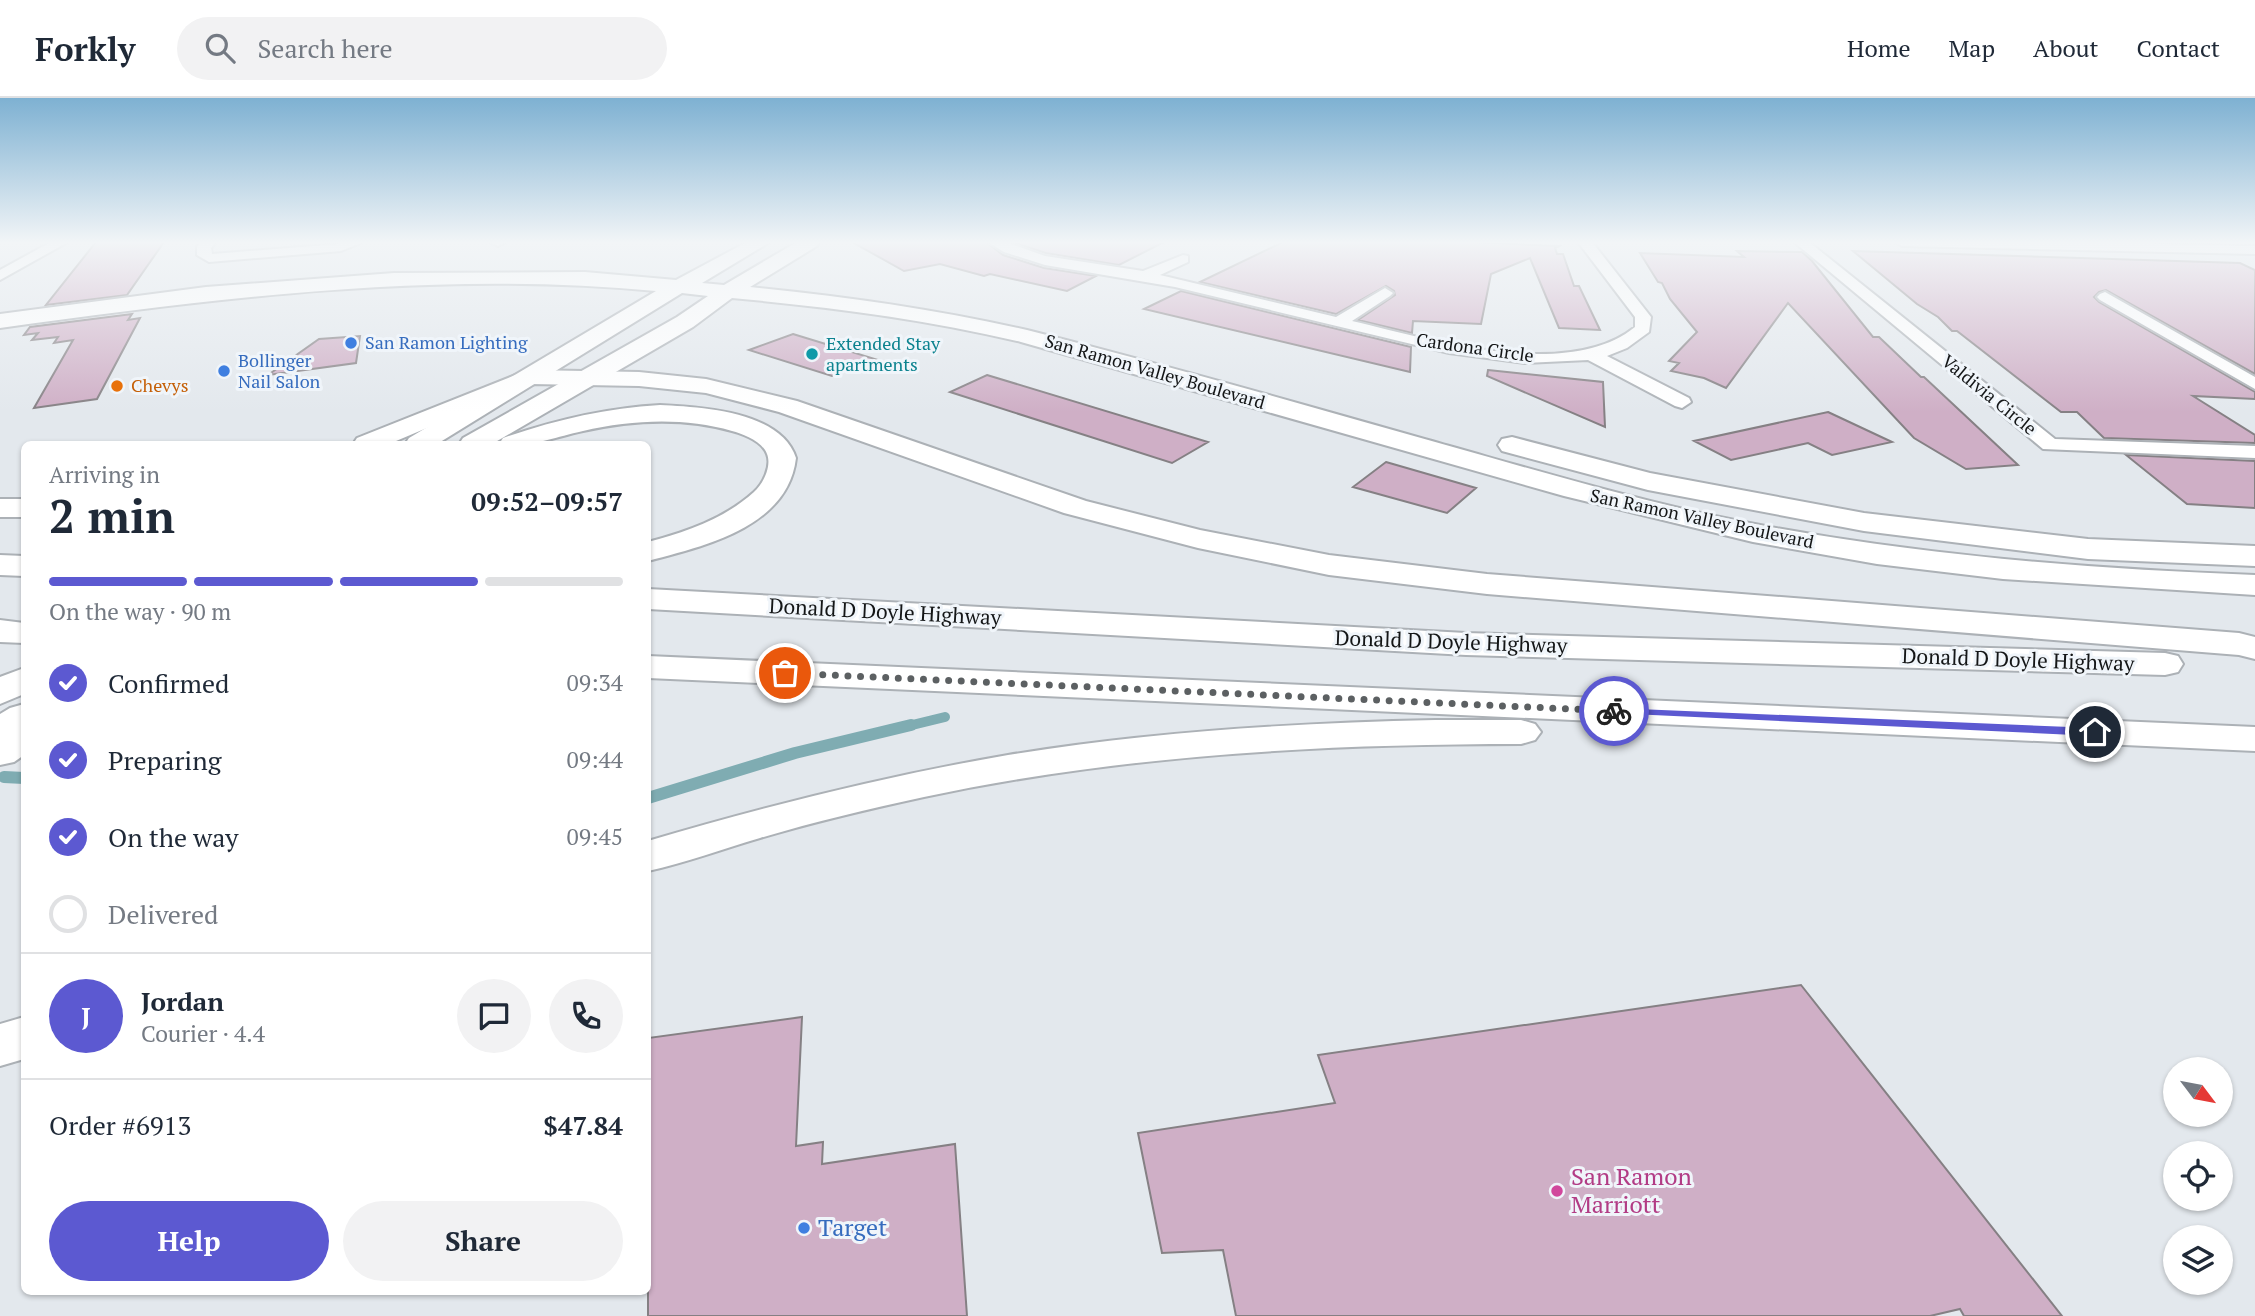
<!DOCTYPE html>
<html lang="en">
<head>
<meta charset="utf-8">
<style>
  :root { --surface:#fff; --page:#f2f2f3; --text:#1f2937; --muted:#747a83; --line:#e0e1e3; --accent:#5c59d1 }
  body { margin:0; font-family:"PT Serif",serif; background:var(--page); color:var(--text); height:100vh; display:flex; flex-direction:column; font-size:26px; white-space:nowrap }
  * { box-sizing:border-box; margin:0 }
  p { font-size:23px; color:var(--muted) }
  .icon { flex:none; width:38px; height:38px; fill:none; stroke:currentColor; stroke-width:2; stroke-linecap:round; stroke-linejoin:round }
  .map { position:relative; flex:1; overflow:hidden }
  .panel { position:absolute; left:21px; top:343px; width:630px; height:854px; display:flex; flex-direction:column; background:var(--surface); border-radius:10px; box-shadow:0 2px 5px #0004 }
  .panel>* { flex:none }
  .needle { width:46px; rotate:122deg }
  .buttons { position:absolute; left:2163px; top:959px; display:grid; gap:14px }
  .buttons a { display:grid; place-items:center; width:70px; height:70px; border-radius:50%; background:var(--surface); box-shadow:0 2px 5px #0004; font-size:35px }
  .pin { position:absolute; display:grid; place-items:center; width:60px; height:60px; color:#fff; margin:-30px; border:4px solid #fff; border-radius:50%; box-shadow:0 2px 7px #0007 }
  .courier { position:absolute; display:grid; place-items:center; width:70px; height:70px; margin:-35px; border:5px solid #5c59d1; border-radius:50%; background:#fff; color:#222; box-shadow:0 2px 9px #0007 }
  .head em { font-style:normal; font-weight:800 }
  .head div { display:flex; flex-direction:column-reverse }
  .head { display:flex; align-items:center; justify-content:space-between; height:119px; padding:0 28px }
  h1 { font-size:46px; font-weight:800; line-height:52px }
  .bar { display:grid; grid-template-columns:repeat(4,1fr); gap:10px 7px; align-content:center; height:84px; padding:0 28px }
  .bar i { height:9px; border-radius:5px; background:var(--line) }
  .bar .selected { background:var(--accent) }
  .bar p { grid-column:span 4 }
  .line { display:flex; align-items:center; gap:18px; padding:0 28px; border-top:2px solid var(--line) }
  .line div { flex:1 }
  .round { display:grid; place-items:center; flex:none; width:74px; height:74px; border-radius:37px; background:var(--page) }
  ol { padding:0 28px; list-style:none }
  li { display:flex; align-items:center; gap:21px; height:77px }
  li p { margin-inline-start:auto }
  li .icon { padding:7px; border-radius:50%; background:var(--accent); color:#fff; stroke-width:4 }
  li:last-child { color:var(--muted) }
  li i { width:38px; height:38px; border:4px solid var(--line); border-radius:50% }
  .action { display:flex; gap:14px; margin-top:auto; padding:14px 28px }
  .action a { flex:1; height:80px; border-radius:42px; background:var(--accent); color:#fff; font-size:28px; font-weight:800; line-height:80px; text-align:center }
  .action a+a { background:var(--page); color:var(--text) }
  header { display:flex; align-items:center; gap:42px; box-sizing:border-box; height:98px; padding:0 35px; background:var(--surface); border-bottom:2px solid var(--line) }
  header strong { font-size:33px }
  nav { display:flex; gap:38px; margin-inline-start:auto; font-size:24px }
  .search { width:490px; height:63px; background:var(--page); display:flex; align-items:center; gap:18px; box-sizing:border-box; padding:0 24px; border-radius:38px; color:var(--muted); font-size:26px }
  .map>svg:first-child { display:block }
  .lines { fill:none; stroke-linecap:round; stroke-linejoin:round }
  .stream-far1 { stroke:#7facb2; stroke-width:10 }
  .stream { stroke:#7facb2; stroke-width:12 }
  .building { fill:#cfafc6; stroke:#858084; stroke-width:2 }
  .street-casing { stroke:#acb1b6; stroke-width:4 }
  .secondary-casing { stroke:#acb1b6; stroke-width:4 }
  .highway-casing { stroke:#acb1b6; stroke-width:4 }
  .street { fill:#fff; fill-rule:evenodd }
  .secondary { fill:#fff; fill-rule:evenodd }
  .highway { fill:#fff; fill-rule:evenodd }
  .route { fill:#5c59d1 }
  .done { stroke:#5c6062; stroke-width:7; stroke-dasharray:0 12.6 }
  .shop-dot { fill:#3f7fe0; stroke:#f0f5fa; stroke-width:2.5 }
  .culture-dot { fill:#0f9aa8; stroke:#f0f5fa; stroke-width:2.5 }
  .food-dot { fill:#e8710a; stroke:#f0f5fa; stroke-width:2.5 }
  .hotel-dot { fill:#d1479c; stroke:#f0f5fa; stroke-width:2.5 }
  .labels { text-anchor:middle; stroke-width:6; stroke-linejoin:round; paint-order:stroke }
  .far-shop-label { font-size:18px; fill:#366cbe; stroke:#f0f5fa; text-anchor:start }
  .far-culture-label { font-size:18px; fill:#0d838f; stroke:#f0f5fa; text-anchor:start }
  .far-street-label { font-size:18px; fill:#141617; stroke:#f0f5fa }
  .far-food-label { font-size:18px; fill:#c56008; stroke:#f0f5fa; text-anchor:start }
  .street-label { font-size:21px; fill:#141617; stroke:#f0f5fa }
  .near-hotel-label { font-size:24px; fill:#b23c85; stroke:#f0f5fa; text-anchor:start }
  .near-shop-label { font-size:24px; fill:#366cbe; stroke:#f0f5fa; text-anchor:start }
</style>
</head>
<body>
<header>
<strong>Forkly</strong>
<div class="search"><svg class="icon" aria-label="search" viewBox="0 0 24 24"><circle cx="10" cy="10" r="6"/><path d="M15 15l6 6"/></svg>Search here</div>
<nav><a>Home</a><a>Map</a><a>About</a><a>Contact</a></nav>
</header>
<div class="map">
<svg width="2255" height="1218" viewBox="0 0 2255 1218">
  <rect width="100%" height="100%" fill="#e3e8ed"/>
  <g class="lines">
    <path class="stream-far1" d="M904,629L945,619"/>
    <path class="stream" d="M4,679L24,680
      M648,700L795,655L911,627"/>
  </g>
  <path class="building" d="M96,144H164L127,197L46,207Z
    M852,144H986L1003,157L1044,170L1096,178L1067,193L990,176L984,178L940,166L904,173Z
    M1012,144H1164L1119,167L1046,155Z
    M1283,144H1471L1559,148L1555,150L1557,156H1563L1574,188H1579L1600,232L1559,230L1530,160L1491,176L1481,226L1413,223L1412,235L1358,222L1395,197L1394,193L1386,188L1336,216L1200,184Z
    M1737,153L1802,154L1812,163L1873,239H1879L1921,279H1924L2018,367L1966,371L1914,340L1788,205L1726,290L1704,280L1671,273L1679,265L1669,263L1697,234L1670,201L1662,185L1658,184L1640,155L1744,159Z
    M1853,153L2240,165L2255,172V276L2106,192L2099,194L2094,199L2099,204L2255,294V301L2193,298L2255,337V345L2104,340L2077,314H2061L1957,233H1952L1938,219L1917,206Z
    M1181,193L1411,249L1410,274L1144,211Z
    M132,216L128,222L140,220L97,301L34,310L73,242L54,245L58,239L32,242L38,235L24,237L30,229Z
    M793,236L875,261L832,278L749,252Z
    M360,238L356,265L268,277L319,241Z
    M1488,272L1603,284L1605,329L1487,278Z
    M987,277L1208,344L1172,365L950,294Z
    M1828,314L1892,344L1832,357L1808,345L1731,362L1694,343Z
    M2126,357L2255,363V410L2187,406Z
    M1386,364L1476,390L1447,415L1353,389Z
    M1801,887L2062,1218H1964L1960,1211L1930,1218H1236L1223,1152L1162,1155L1138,1035L1335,1005L1318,957Z
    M802,919L796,1048L823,1044L822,1066L955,1046L967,1218H648V940Z"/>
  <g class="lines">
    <defs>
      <path id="street" d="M51,144H68L0,182V172Z
        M201,144H216L211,150L212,156L363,144L341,153L209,164L197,157V149Z
        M490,144H505L498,148Z
        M988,144H1005L1045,158L1143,173L1183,157L1188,158V164L1160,177L1336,219L1385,190L1393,195L1390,198L1352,223C1429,241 1567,284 1635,229V219L1578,144H1592L1651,219L1649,234L1627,250L1607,258L1689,300L1691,304L1682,310L1675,308L1588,262L1525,265L1449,255L1175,189L1045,167L1004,154Z
        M1794,144H1809L2055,341L2255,348V360L2043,351Z
        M1895,144H2072L2255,148V156L1902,148Z
        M2105,194L2255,279V291L2100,202L2097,199L2100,196Z"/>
      <path id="secondary" d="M747,144H770L702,185L724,187L797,144H819L817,148L750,189C843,198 935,211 1027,232C1170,268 1312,309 1453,349C1538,373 1623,398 1710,417C1889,455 2072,470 2255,477V497L2003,481L1877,466L1753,444L1564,398L1021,244C925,221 829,209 732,200L693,229L492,346H459L463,340L677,219L708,198L682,195L437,346H405L409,340L656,193C435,172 218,200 0,230V216L206,189L394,175L585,174L676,182Z
        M1512,339L1650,375L1864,415L2088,441L2255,448V468L2088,461L1864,433L1648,392L1502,353L1498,347L1502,341Z
        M24,570V596L0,606V579Z
        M24,606V635L14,642L0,646V616L10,610Z"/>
      <path id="highway" d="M528,272L639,274L706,281L797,303L1086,403L1200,432L1329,457L1487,476L2239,535L2255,539V561L2239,557L1487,496L1329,477L1198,450L1064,415L779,314L706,295L639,288L531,286L389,346H353L357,340Z
        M660,307C701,309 781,313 796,360C788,429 705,448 648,463V444C686,434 724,421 754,394C763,386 772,368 767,356C762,343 743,336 732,333C683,319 632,322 583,333C551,340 534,349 499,346L503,340C555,322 606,310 660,307Z
        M0,401H24V419H0Z
        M0,457L24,458V478L0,477Z
        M648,491L1466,535L2165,555L2178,558L2183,566L2178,574L2165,577L1466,557L648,511Z
        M0,522L24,525V545L0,544Z
        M648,558L2255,629V653L648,580Z
        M1435,622H1521L1535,626L1541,634L1535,642L1521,646C1321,646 1121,657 924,699C869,711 814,724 760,740C722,751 685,765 648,773V743C766,708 886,678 1008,657C1149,634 1292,625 1435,622Z
        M24,628V657L14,664L0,667V637Z
        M24,919V961L0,968V926Z"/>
    </defs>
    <use href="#street" class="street-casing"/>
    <use href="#secondary" class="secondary-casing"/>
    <use href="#highway" class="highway-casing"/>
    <use href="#street" class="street"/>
    <use href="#secondary" class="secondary"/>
    <use href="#highway" class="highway"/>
  </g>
  <linearGradient id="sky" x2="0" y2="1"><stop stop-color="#7eb1d2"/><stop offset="0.46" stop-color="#f2f5f7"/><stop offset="1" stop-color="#f2f5f7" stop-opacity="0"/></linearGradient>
  <rect width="2255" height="314" fill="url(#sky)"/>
  <path class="route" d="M1614,610L2095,630L2100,634L2095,638L1610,615V611Z"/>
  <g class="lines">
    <path class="done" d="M785,575L1614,613"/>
  </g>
  <g class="shop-dot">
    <circle cx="351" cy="245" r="7"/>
    <circle cx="224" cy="273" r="7"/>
    <circle cx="804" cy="1130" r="7"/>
  </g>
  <circle class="culture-dot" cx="812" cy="256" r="7"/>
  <circle class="food-dot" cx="117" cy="288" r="7"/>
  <circle class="hotel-dot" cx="1557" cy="1093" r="7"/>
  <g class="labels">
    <g class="far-shop-label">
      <text x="365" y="251">San Ramon Lighting</text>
      <text x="238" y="269">Bollinger<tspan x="238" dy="21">Nail Salon</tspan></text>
    </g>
    <g class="far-culture-label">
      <text x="826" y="252">Extended Stay<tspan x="826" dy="21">apartments</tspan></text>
    </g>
    <g class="far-street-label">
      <text transform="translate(1475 250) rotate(8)" y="6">Cardona Circle</text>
      <text transform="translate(1155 274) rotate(16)" y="6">San Ramon Valley Boulevard</text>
      <text transform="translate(1989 297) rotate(39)" y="6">Valdivia Circle</text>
      <text transform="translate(1702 421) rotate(12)" y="6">San Ramon Valley Boulevard</text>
    </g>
    <g class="far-food-label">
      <text x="131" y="294">Chevys</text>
    </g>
    <g class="street-label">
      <text transform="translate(885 514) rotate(3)" y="7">Donald D Doyle Highway</text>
      <text transform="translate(1451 544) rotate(2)" y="7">Donald D Doyle Highway</text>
      <text transform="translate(2018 562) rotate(2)" y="7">Donald D Doyle Highway</text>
    </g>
    <g class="near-hotel-label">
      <text x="1571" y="1087">San Ramon<tspan x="1571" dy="28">Marriott</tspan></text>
    </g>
    <g class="near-shop-label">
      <text x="818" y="1138">Target</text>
    </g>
  </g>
</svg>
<div class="buttons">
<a><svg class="needle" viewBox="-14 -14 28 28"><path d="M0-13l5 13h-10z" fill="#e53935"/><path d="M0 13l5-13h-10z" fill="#747a83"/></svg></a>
<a><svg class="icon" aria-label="locate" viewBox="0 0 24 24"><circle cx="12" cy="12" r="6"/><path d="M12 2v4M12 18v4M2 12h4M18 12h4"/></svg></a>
<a><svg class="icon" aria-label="layers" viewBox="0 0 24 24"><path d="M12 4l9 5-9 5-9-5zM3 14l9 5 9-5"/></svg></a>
</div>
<div class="pin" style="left:785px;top:575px;background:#ea580c"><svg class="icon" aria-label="bag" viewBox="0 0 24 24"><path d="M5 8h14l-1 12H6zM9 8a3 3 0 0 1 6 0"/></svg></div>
<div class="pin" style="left:2095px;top:634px;background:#1f2937"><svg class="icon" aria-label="home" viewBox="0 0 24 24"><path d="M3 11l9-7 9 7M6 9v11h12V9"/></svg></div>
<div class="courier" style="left:1614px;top:613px"><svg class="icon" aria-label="bike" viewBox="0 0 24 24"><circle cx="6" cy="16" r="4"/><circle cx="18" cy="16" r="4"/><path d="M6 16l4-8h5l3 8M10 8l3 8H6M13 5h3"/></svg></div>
<section class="panel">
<div class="head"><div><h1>2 min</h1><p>Arriving in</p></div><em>09:52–09:57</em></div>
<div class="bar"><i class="selected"></i><i class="selected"></i><i class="selected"></i><i></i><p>On the way · 90 m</p></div>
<ol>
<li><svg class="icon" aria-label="check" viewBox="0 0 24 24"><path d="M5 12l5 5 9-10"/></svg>Confirmed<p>09:34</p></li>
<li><svg class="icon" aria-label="check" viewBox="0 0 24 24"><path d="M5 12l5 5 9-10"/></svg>Preparing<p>09:44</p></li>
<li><svg class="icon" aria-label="check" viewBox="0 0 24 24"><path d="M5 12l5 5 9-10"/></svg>On the way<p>09:45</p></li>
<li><i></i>Delivered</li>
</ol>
<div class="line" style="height:126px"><b class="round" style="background:var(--accent);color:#fff">J</b><div><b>Jordan</b><p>Courier · 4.4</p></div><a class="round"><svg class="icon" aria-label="chat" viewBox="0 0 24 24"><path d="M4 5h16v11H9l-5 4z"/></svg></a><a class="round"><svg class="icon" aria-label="phone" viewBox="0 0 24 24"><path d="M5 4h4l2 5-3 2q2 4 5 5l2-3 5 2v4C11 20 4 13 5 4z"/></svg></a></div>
<div class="line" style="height:91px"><div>Order #6913</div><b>$47.84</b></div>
<div class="action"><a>Help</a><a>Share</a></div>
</section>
</div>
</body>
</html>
